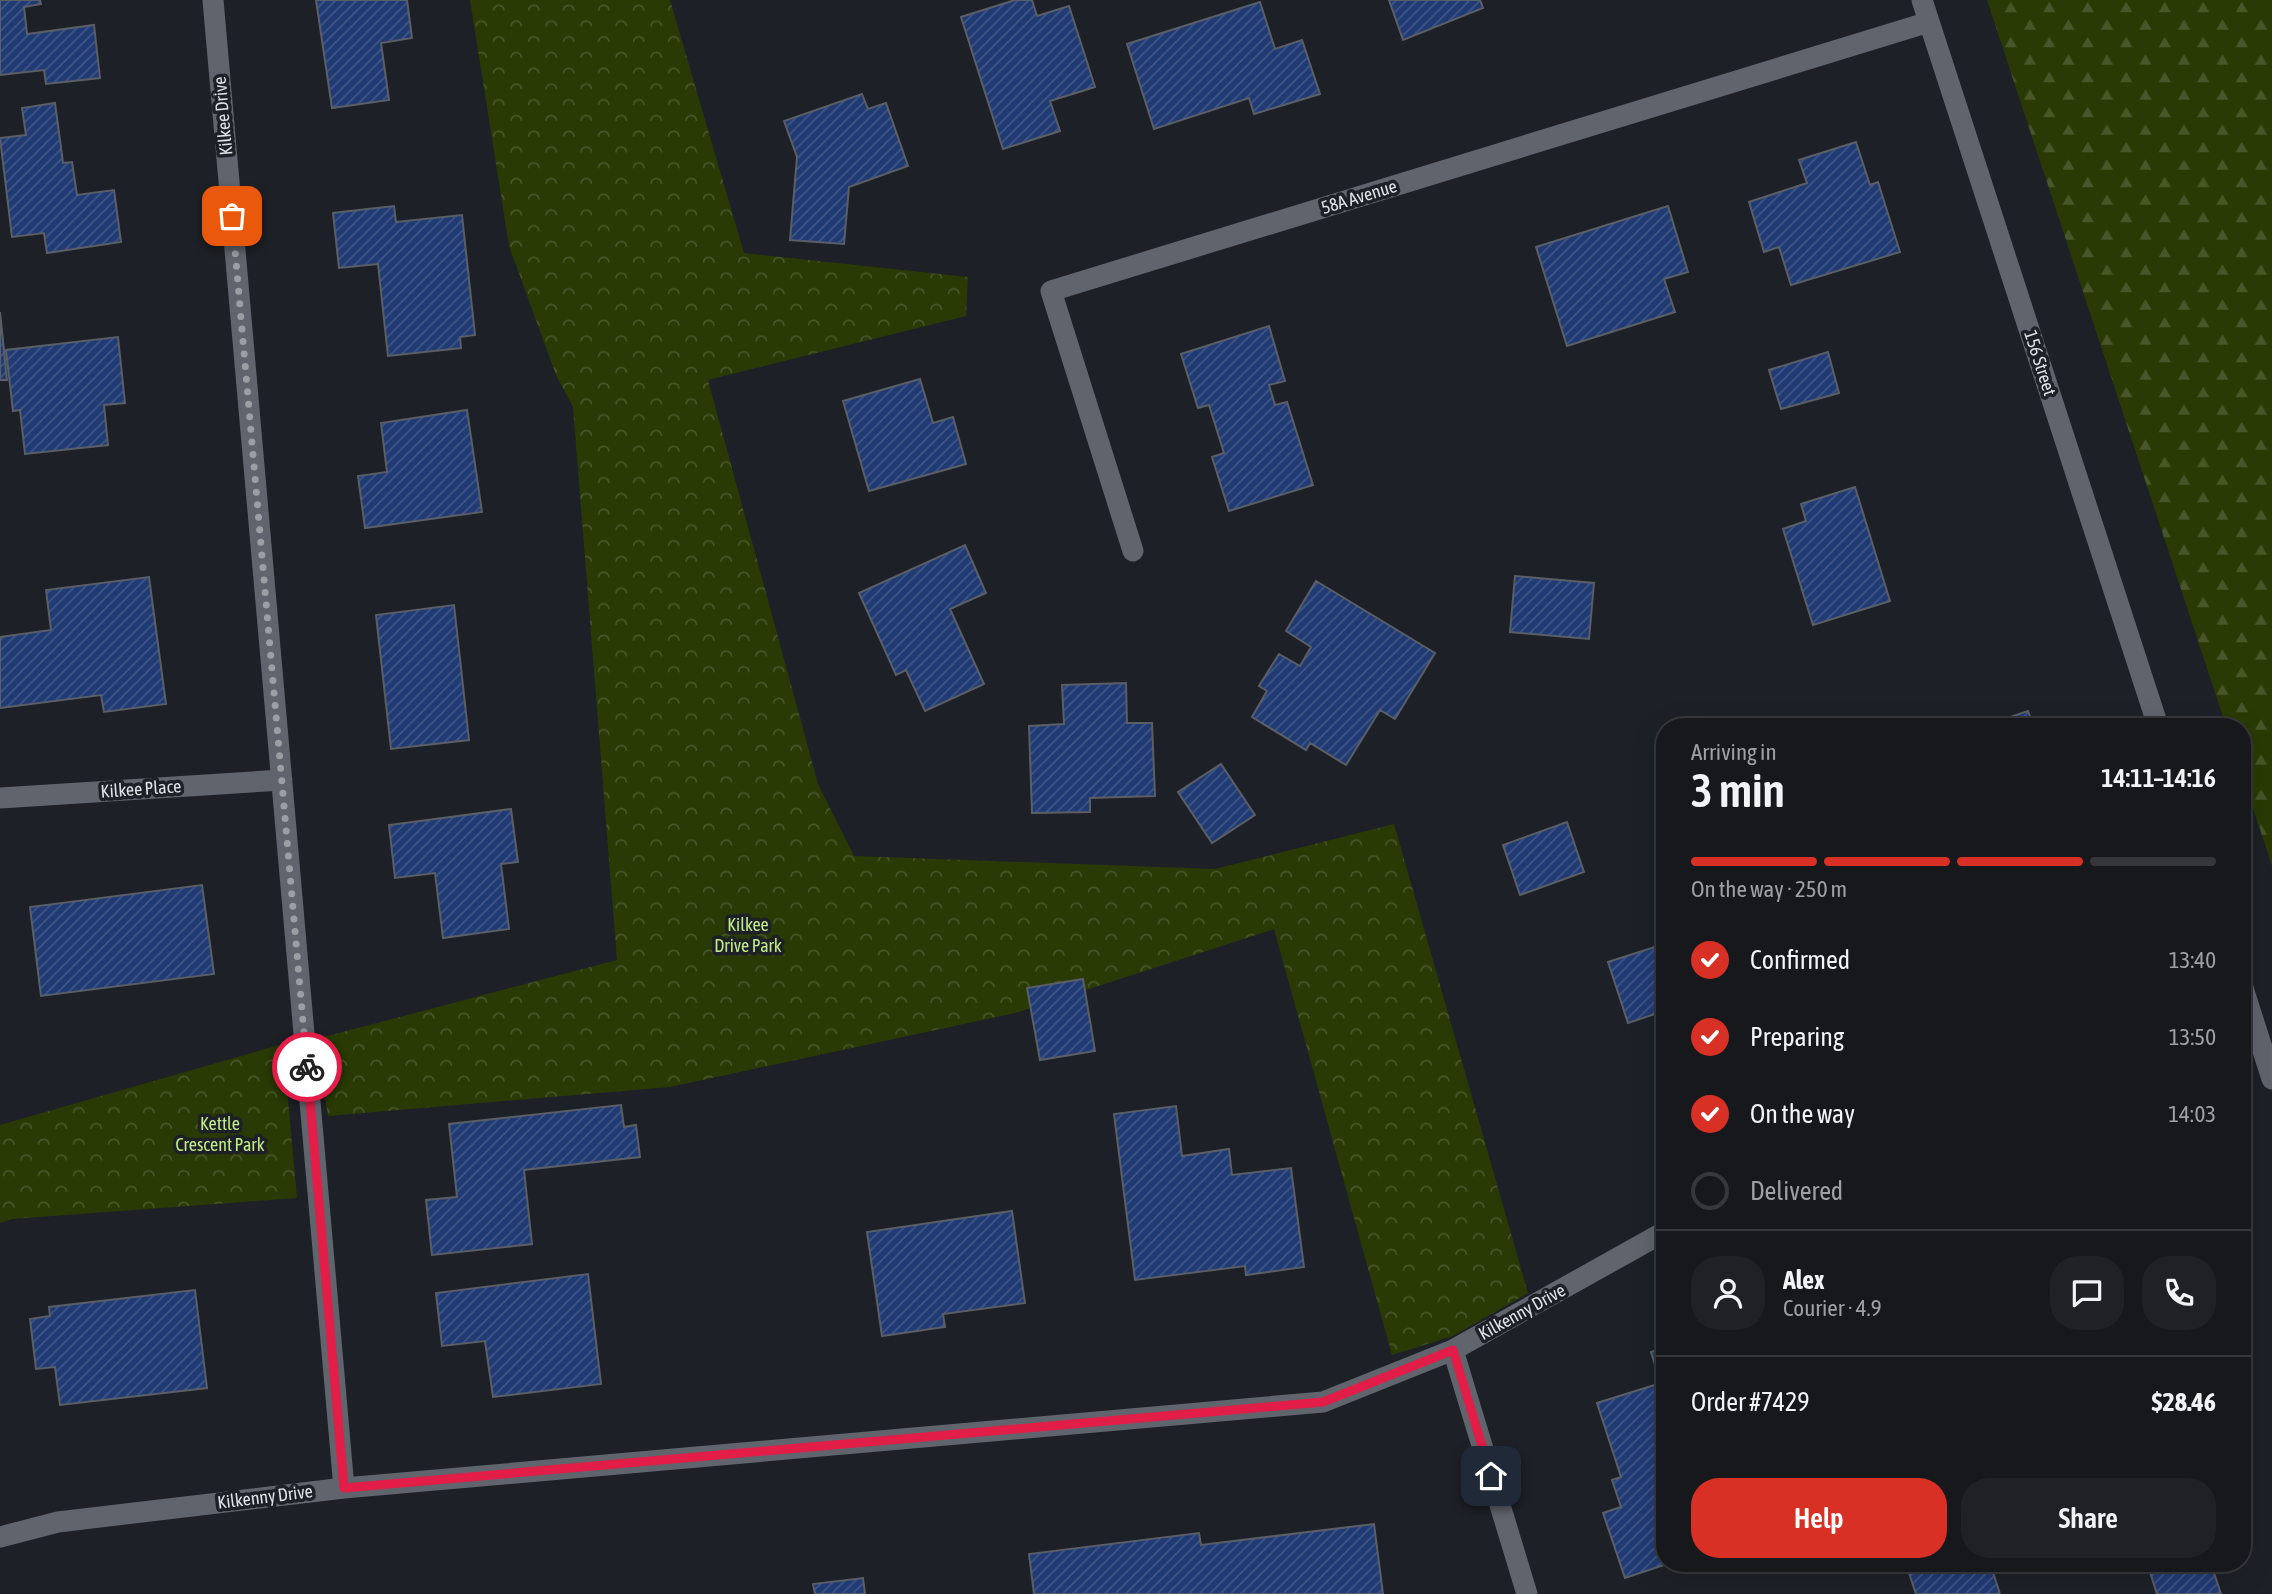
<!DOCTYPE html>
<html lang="en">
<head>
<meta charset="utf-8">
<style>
  :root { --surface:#16181c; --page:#1f2125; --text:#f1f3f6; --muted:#9ea0a3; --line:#35373b; --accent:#d93025 }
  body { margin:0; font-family:"Asap Condensed",sans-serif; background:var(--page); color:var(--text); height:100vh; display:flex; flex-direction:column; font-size:26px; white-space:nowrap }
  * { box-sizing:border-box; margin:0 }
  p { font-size:23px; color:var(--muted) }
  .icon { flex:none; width:38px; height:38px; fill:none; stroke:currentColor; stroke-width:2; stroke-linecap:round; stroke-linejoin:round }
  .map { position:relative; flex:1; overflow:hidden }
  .side { position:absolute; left:1656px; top:718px; width:595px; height:854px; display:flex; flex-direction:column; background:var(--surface); border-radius:28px; box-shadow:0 7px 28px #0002,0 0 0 2px var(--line) }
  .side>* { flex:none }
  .pin { position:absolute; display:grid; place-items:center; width:60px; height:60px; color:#fff; margin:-30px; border-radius:14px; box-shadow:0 4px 10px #0006 }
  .courier { position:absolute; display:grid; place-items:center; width:70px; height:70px; margin:-35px; border:5px solid #e11d48; border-radius:50%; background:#fff; color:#222; box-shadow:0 2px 9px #0007 }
  .overview em { font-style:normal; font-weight:600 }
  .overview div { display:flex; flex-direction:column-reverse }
  .overview { display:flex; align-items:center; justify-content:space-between; height:119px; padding:0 35px }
  h1 { font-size:46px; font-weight:600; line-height:52px }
  .bar { display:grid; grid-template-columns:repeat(4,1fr); gap:10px 7px; align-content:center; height:84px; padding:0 35px }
  .bar i { height:9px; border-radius:5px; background:var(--line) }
  .bar .on { background:var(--accent) }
  .bar p { grid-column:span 4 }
  .line { display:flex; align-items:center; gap:18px; padding:0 35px; border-top:2px solid var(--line) }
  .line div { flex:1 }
  .round { display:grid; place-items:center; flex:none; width:74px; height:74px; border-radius:28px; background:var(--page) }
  ol { padding:0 35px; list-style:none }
  li { display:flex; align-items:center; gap:21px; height:77px }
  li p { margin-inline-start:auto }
  li .icon { padding:7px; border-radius:50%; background:var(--accent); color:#fff; stroke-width:4 }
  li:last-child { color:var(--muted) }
  li i { width:38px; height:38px; border:4px solid var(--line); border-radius:50% }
  .cta { display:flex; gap:14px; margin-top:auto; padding:14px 35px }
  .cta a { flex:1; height:80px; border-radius:28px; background:var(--accent); color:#fff; font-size:28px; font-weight:600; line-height:80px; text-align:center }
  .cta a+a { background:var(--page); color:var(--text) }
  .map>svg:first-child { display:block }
  .forest { fill:url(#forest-firs) }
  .park { fill:url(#park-crowns) }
  .building { fill:url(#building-hatch); stroke:#5a5e66; stroke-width:2 }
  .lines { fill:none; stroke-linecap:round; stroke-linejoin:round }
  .minor { stroke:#60646c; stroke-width:21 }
  .done { stroke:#9b9ea3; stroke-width:7; stroke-dasharray:0 12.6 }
  .route { stroke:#e11d48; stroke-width:9 }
  .labels { text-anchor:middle; stroke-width:7; stroke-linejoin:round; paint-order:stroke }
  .street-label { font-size:18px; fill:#dfe2e6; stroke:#1d2026 }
  .park-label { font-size:18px; fill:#c3eb87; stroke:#1d2026 }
</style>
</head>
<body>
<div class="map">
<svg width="2272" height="1594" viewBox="0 0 2272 1594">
  <defs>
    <pattern id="forest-firs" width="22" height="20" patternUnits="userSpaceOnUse" patternTransform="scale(1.75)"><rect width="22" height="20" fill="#293a05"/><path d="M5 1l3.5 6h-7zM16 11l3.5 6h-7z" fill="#485629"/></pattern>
    <pattern id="park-crowns" width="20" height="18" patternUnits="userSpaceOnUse" patternTransform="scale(1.75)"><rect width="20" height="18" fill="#293a05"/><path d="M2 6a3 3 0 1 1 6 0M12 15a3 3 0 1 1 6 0" fill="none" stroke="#485629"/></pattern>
    <pattern id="building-hatch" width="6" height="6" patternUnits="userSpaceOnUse" patternTransform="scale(1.75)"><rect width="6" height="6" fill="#203a73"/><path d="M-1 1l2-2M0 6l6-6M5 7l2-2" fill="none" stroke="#405687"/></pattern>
  </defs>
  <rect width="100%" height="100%" fill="#1d2026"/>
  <path class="forest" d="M1987,0H2272V866L2242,774V726H2226Z"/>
  <path class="park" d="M470,0H670L744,253L968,277L966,316L708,380L818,784L854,856L1215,869L1394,824L1528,1293L1453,1336L1392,1355L1274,929L1015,1013L670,1087L328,1116L316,1039L617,960L573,407L556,375L509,246Z
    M283,1044L297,1198L12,1219L0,1223V1125Z"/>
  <path class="building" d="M0,0H40L41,4L24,7L27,34L94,25L100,78L46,84L44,70L0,75Z
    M316,0H407L412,38L381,43L389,100L332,108Z
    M1015,0H1032L1037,16L1069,6L1095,87L1050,101L1060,131L1003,149L961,17Z
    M1389,0H1480L1483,8L1403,40Z
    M1260,2L1275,49L1302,40L1320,94L1254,114L1249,98L1154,129L1127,44Z
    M862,94L868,109L886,103L908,166L849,187L844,244L790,240L797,157L784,121Z
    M55,103L63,163L72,162L77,195L114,190L121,242L47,253L44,233L12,237L0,138L26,135L22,108Z
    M1856,142L1870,185L1878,182L1900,252L1791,285L1779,247L1764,252L1749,202L1807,183L1799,160Z
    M394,206L396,222L462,215L475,335L460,337L461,348L388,356L378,264L339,268L333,213Z
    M1668,206L1688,272L1664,279L1675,312L1567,346L1536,247Z
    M0,312L7,380H0Z
    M1269,326L1285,381L1269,385L1275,405L1287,402L1313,485L1229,511L1212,457L1224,453L1209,405L1198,408L1181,354Z
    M118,337L125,403L104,405L108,445L25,454L20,410L13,411L6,350Z
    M1828,352L1839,393L1781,409L1769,370Z
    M920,379L933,423L953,417L966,464L869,491L843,401Z
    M467,410L482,512L365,528L358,476L387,472L381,423Z
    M1855,487L1890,601L1813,625L1783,529L1806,521L1801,504Z
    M965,545L986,593L950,609L984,684L925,711L906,670L896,675L859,593Z
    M1515,576L1594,583L1589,639L1510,632Z
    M149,577L166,704L104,712L101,695L0,708V637L51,630L46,590Z
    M1316,581L1435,653L1395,719L1380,710L1346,765L1310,743L1306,750L1252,717L1267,691L1259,686L1279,654L1300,666L1311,647L1286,631Z
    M454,605L469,740L391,749L376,615Z
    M1126,683L1127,723H1152L1155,796L1090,798V812L1032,813L1029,726L1064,724L1062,685Z
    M2028,711L2034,726H1984Z
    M1221,764L1255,815L1212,843L1178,792Z
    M511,809L518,862L501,864L509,929L443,938L435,873L395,878L389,825Z
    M1567,822L1584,872L1520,895L1503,845Z
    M202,885L214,974L41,996L30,907Z
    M1664,944V1011L1628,1023L1608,962Z
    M1083,979L1095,1051L1040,1060L1027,988Z
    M621,1105L624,1127L636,1125L640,1157L524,1170L532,1244L432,1255L426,1200L457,1197L449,1124Z
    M1176,1106L1182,1156L1229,1149L1232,1175L1291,1168L1304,1267L1246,1275L1245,1266L1135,1280L1114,1114Z
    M1012,1211L1025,1303L943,1314L945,1327L882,1336L867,1232Z
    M588,1274L601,1384L493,1397L485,1341L442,1346L436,1293Z
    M195,1290L207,1388L60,1405L55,1367L36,1369L30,1319L50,1316L49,1307Z
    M1664,1347V1422L1658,1424L1664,1444V1563H1670L1625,1578L1603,1513L1621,1507L1612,1480L1621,1477L1597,1403L1661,1383L1651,1352Z
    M1374,1524L1383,1594H1034L1029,1554L1199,1533L1201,1545Z
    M1921,1563H1990L2000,1594H1916L1907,1567Z
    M2147,1563H2203L2207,1572L2213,1570L2221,1594H2157Z
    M863,1578L865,1594H815L813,1584Z"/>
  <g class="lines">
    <path class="minor" d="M213,0L344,1488
      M1922,0L2158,726
      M1133,551L1051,291L1929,22
      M0,798L282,780
      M2242,985L2272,1079
      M1453,1350L1527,1594
      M0,1537L58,1522L344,1488L1323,1402L1453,1350L1664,1232"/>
  </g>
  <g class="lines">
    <path class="done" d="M232,216L307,1067"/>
    <path class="route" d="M307,1067L344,1488L1323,1402L1453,1350L1491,1476"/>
  </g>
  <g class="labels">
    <g class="street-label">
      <text transform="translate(223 116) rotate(-95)" y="6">Kilkee Drive</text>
      <text transform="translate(1359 197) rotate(-17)" y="6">58A Avenue</text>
      <text transform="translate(2040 363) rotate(72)" y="6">156 Street</text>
      <text transform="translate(141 789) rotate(-4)" y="6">Kilkee Place</text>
      <text transform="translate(1522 1312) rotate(-29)" y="6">Kilkenny Drive</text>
      <text transform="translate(265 1497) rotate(-7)" y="6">Kilkenny Drive</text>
    </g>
    <g class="park-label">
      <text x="748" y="931">Kilkee<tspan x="748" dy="21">Drive Park</tspan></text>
      <text x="220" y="1130">Kettle<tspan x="220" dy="21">Crescent Park</tspan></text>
    </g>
  </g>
</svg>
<div class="pin" style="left:232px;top:216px;background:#ea580c"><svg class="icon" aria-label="bag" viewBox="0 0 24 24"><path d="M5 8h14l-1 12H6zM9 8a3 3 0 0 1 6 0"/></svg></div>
<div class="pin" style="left:1491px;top:1476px;background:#1f2937"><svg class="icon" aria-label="home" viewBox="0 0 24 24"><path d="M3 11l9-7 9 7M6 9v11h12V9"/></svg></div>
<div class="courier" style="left:307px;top:1067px"><svg class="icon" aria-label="bike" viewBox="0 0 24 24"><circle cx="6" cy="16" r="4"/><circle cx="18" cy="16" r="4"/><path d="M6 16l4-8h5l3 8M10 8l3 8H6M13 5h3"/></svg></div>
<section class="side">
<div class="overview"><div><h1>3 min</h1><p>Arriving in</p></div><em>14:11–14:16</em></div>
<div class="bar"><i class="on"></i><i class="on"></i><i class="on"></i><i></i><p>On the way · 250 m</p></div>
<ol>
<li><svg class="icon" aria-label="check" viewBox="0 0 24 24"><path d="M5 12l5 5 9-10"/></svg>Confirmed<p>13:40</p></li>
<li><svg class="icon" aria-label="check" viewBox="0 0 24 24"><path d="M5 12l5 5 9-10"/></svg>Preparing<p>13:50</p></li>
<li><svg class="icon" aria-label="check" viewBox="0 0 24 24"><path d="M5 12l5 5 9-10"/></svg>On the way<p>14:03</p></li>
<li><i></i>Delivered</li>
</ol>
<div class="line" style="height:126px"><a class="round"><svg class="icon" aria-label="person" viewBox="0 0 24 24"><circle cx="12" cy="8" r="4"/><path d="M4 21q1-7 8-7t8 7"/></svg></a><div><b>Alex</b><p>Courier · 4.9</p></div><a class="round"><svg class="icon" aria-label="chat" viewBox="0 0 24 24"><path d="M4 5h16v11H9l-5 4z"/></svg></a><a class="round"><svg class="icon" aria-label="phone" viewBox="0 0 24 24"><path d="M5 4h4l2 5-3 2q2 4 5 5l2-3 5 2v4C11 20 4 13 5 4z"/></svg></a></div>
<div class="line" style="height:91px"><div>Order #7429</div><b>$28.46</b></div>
<div class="cta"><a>Help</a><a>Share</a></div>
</section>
</div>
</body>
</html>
